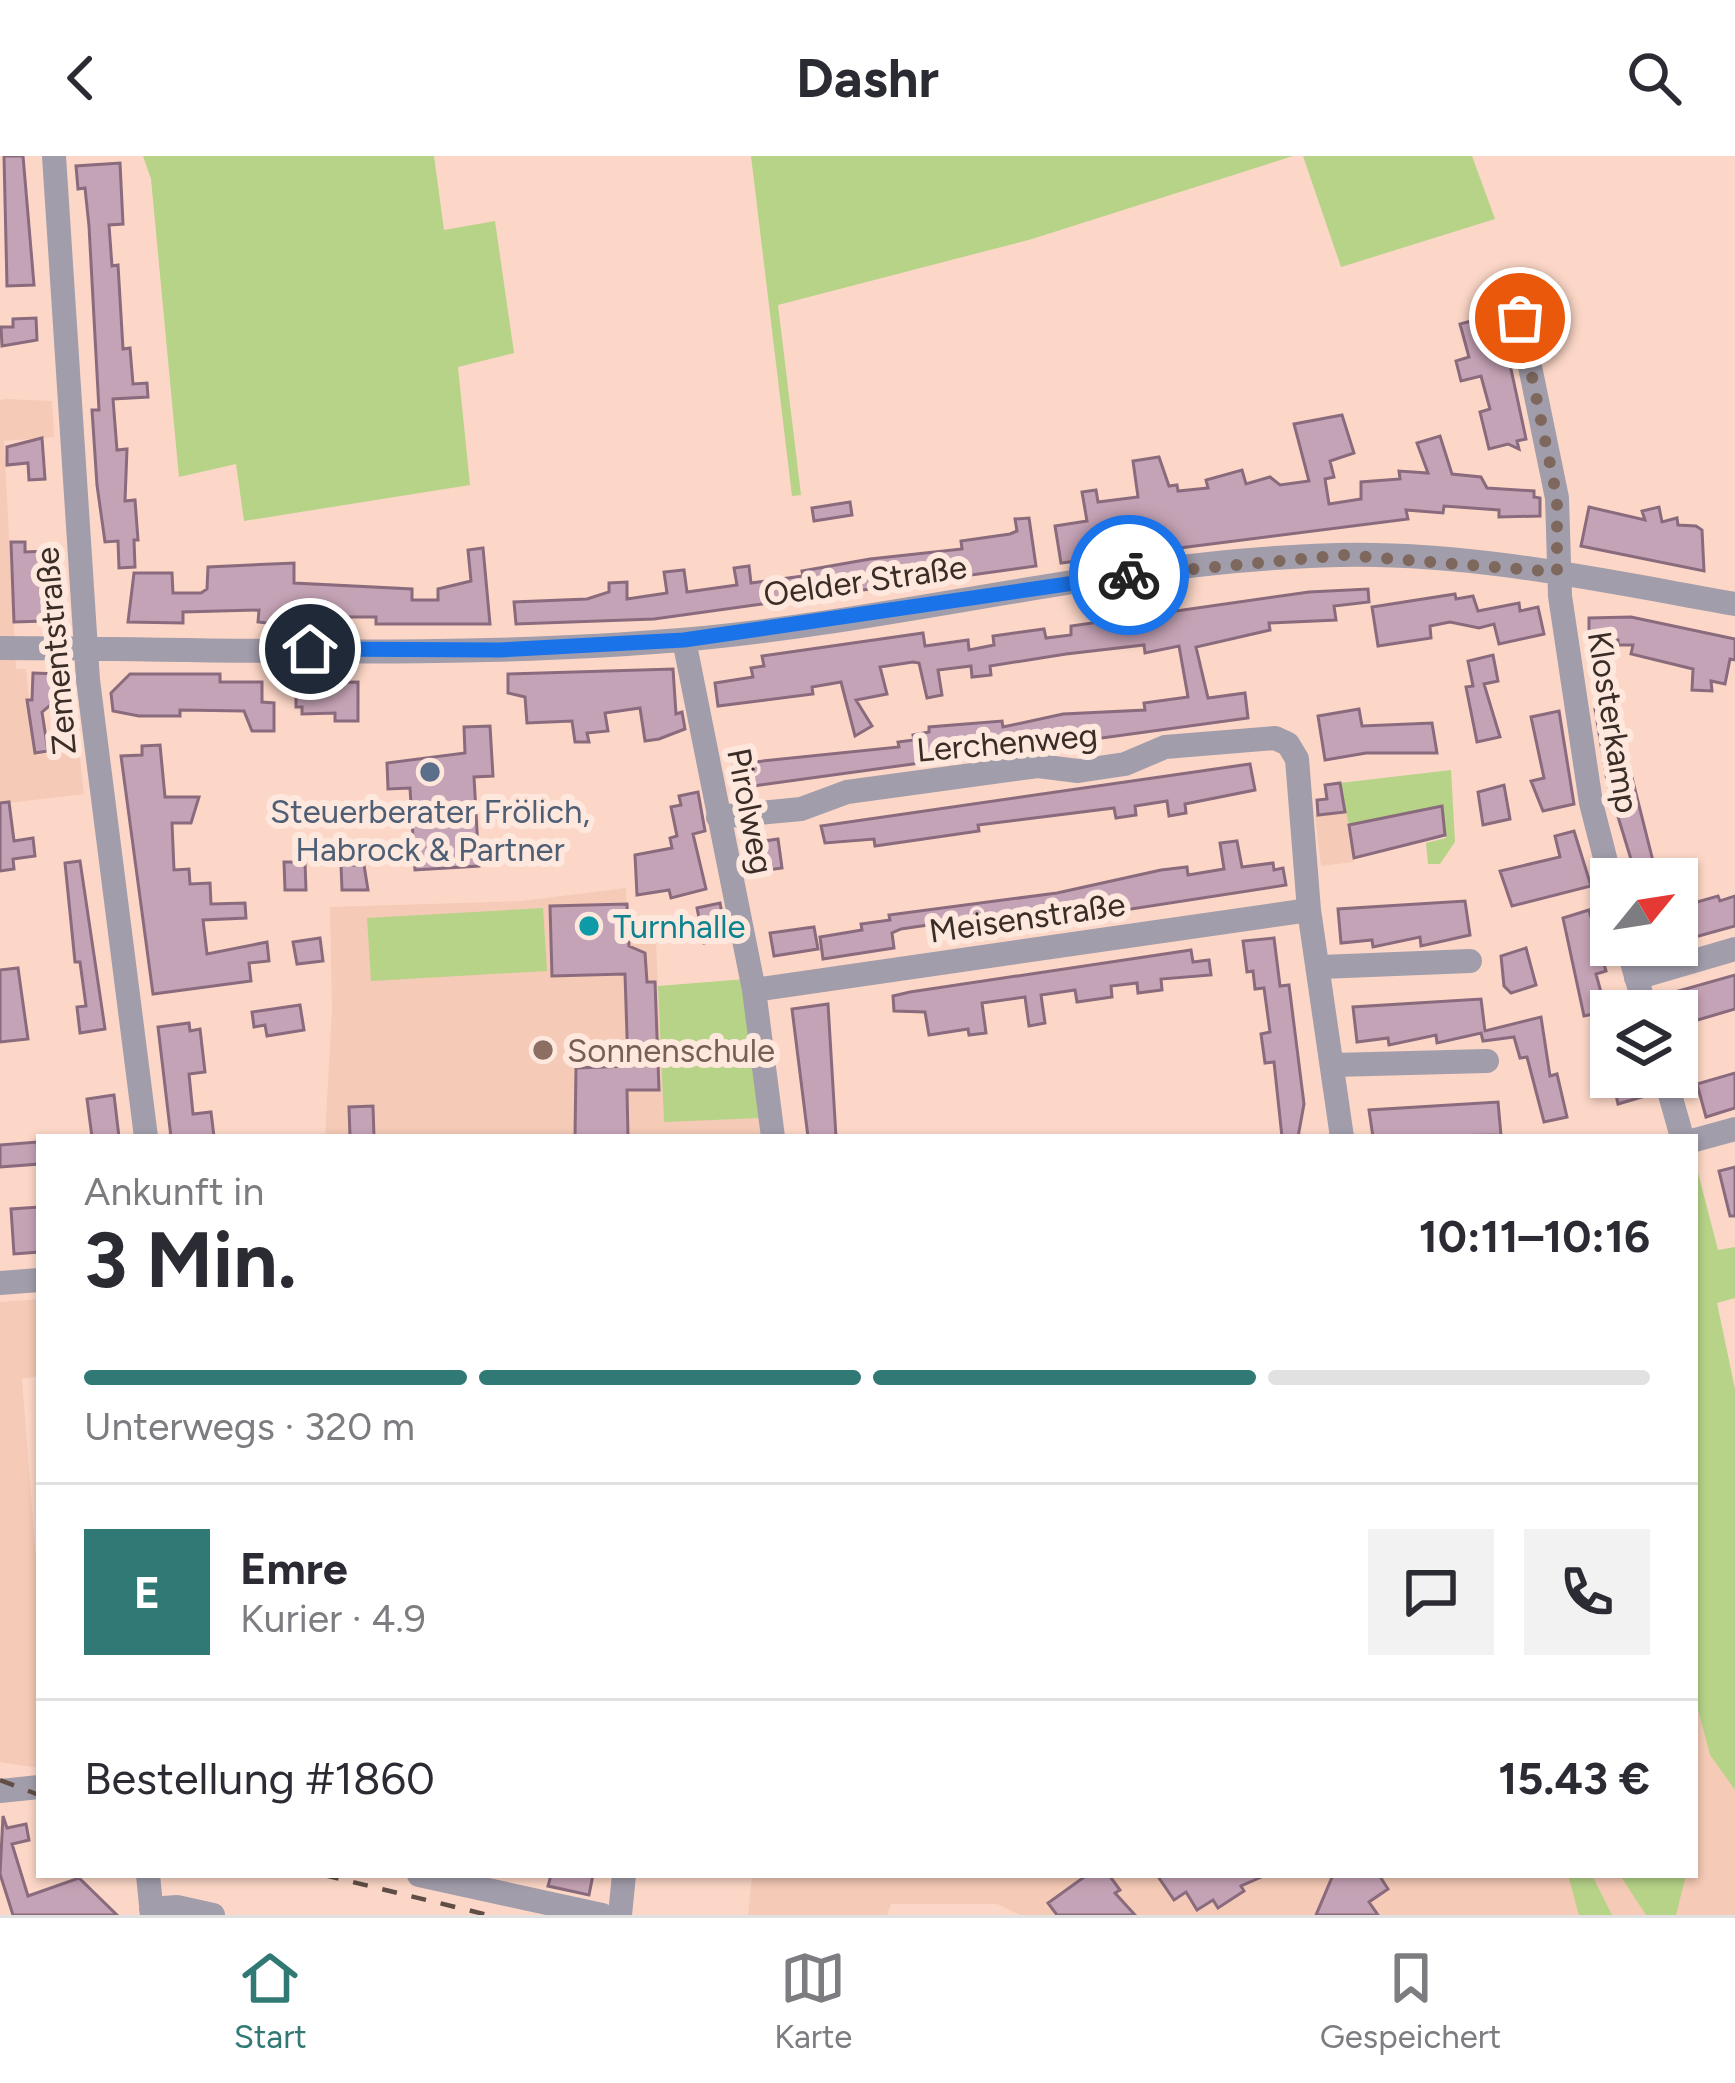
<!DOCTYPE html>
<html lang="de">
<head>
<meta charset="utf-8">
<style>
  :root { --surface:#fff; --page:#f2f2f3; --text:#2b2b33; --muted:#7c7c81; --line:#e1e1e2; --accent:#317974 }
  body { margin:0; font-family:Figtree,sans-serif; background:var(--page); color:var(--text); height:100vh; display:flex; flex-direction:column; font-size:45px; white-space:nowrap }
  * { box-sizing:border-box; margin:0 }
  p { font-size:39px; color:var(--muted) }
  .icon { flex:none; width:66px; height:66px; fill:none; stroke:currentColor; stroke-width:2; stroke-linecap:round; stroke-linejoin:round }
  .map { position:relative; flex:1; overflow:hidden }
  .details { position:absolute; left:36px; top:978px; width:1662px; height:744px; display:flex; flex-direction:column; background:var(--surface); border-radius:0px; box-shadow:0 3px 9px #0004 }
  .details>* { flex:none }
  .needle { width:78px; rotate:60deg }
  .buttons { position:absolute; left:1590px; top:702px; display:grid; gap:24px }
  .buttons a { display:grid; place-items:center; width:108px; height:108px; border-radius:0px; background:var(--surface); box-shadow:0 3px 9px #0004; font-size:60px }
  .pin { position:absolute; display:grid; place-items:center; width:102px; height:102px; color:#fff; margin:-51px; border:6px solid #fff; border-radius:50%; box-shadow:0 3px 12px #0007 }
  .courier { position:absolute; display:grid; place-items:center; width:120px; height:120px; margin:-60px; border:9px solid #1a73e8; border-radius:50%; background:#fff; color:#222; box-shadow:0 3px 15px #0007 }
  .summary em { font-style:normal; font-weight:700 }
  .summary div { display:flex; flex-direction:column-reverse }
  .summary { display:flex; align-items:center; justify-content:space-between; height:204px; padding:0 48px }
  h1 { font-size:78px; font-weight:700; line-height:90px }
  .bar { display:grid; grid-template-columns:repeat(4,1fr); gap:18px 12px; align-content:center; height:144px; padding:0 48px }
  .bar i { height:15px; border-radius:9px; background:var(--line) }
  .bar .on { background:var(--accent) }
  .bar p { grid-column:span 4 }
  .line { display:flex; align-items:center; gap:30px; padding:0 48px; border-top:3px solid var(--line) }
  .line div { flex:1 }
  .round { display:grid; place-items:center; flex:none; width:126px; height:126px; border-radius:0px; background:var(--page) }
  header { display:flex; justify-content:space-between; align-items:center; height:156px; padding:0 48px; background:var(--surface); font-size:54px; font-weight:700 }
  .dock { display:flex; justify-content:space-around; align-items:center; height:168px; border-top:3px solid var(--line); background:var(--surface); font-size:33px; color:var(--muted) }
  .dock a { display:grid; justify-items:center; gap:6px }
  .dock .on { color:var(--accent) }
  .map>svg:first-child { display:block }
  .built { fill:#f5cab6 }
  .green { fill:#b6d388 }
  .building { fill:#c5a3b6; stroke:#8a6b7d; stroke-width:3 }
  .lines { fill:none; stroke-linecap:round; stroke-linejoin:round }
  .minor { stroke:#a29dab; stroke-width:24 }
  .rail { stroke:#604e46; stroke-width:4.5; stroke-dasharray:15 15; stroke-linecap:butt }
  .done { stroke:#7e685e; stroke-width:12; stroke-dasharray:0 21.6 }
  .route { stroke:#1a73e8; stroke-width:15 }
  .service-dot { fill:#5c6f8a; stroke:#fee8de; stroke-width:4.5 }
  .culture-dot { fill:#0f9aa8; stroke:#fee8de; stroke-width:4.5 }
  .education-dot { fill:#8d6e63; stroke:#fee8de; stroke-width:4.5 }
  .labels { text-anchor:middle; stroke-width:12; stroke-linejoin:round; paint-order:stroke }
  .street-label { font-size:33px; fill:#3a2c26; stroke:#fee8de }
  .service-label { font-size:33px; fill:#4e5e75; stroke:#fee8de }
  .culture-label { font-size:33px; fill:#0d838f; stroke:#fee8de; text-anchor:start }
  .education-label { font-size:33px; fill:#785e54; stroke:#fee8de; text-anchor:start }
</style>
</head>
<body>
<header><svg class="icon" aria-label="back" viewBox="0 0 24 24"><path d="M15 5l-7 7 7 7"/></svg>Dashr<svg class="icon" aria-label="search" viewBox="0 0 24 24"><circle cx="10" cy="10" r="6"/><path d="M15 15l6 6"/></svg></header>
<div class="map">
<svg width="1735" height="1759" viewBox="0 0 1735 1759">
  <rect width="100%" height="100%" fill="#fcd7c7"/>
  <path class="built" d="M5,243L52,245L54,281L4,285L16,513H26L35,599L79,594L84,638L0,648V244Z
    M1349,655L1353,706L1321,710L1315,659Z
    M626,732L628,785L656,788L664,965L761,962L763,981H325L332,854L330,751L522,745Z
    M39,1143V1220L22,1223L39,1442V1612L0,1606V1146Z
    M1695,1543L1710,1599L1735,1634V1759H1020L997,1748H891L887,1759H748L752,1720L757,1719H1695Z"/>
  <path class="green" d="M143,0H434L444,74L495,65L514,197L458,211L470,329L244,365L236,308L179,321L151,23Z
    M751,0H1293L1032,83L778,149L801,339L792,340Z
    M1303,0H1472L1495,63L1341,111Z
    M1451,614L1455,686L1440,708H1428L1426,687L1446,682L1442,650L1349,669L1340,627Z
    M543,752L547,815L371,825L367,762Z
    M746,823L761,962L664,966L658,830Z
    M1695,1005L1718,1094L1735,1091V1142L1717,1147L1735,1233V1634L1710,1599L1695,1543Z
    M1568,1719H1592L1612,1759H1579Z
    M1620,1719H1686L1676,1759H1646Z"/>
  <path class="building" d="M4,0H23L34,129L7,130Z
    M120,7L123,68L109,69L112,110L118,109L123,193L130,192L133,228L147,227L148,241L113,243L117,294L127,293L125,345L135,344L138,384H134L135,411L119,412L118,385L105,386L97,329L92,254H99L89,70L85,32L78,33L76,10Z
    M1497,148L1526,283L1517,285L1519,293L1508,288L1489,293L1480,256L1490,253L1481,220L1461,225L1456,205L1469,201L1460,168L1475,164L1473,154Z
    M36,162L37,184L2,190L1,171H13V163Z
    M1342,259L1354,297L1330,305L1334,321L1325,323L1329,348L1361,343V326L1400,323L1399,315L1428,317L1417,287L1440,280L1452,318L1481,321L1487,332L1534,335V341L1540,342V360L1499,361V354L1444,350L1443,357L1406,354L1408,363L1061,407L1055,370L1087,365L1082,336L1096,334L1098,346L1138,341L1133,305L1159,301L1169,330L1177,329L1178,335L1208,332L1206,324L1242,314L1246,328L1270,321L1280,329L1309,325L1294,268Z
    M42,282L45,323L29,324L28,307L7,309V291Z
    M850,346L852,359L814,365L812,352Z
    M1589,351L1645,364L1642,355L1659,351L1662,366L1677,362L1678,369L1696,370L1702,374L1704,415L1581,390Z
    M1029,362L1036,410L654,463L516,468L514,446L587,443L609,436V427L627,426V443L667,437L664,416L684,414L687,436L737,429L734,412L749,410L751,427L803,420L802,415L870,403L962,393L961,385L1010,378L1017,375L1015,363Z
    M11,386H25V396L47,395L52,454L45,465L14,466Z
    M483,392L490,468H376V461H348L344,467L339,461L267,467L258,466L259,454L183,456V467L128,466L134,417H172L173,437H201L207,433L208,411L294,407V427L412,433V444H438V433L471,425L468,394Z
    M1368,433L1369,446L1334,450L1336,464L1269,467L1270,474L1196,491L1208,542L1245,537L1248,562L738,632L734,608L899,591L898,586L914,584L913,579L929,576V571L1002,565L1003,571L1063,558L1145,554L1144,547L1188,541L1179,490L1145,497L1144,489L1066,498L990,510L991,519L972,521L971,510L938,514L942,539L927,542L919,507L913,506L880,511L887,538L856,544L872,570L855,580L841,526L812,531L813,538L718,550L715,527L753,521L751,512L764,510L762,500L923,477L925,490L968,484L969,494L994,489L993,480L1044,473L1046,482L1071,479V470L1309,436Z
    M1455,438L1456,443L1473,440L1478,455L1519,447L1520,455L1538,451L1544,478L1499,488L1494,468L1479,472L1450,466L1430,470L1431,482L1378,490L1372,451Z
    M1631,461L1735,483V504L1730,503L1725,528L1711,525L1712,535L1692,534L1693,513L1631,498L1633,489H1618V484L1589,485V462Z
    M1493,499L1498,525L1484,528L1500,581L1477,586L1466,531L1473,530L1468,505Z
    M673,513L676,558L682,556L685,573L659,583L645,585L640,552L605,557L608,575L587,577L589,586H575L572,565L527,567L525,541L508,537V518Z
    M33,517L57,518L60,541L42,556L48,595L35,597L27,544H32Z
    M130,518H220V526H262V546L274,547V575H252L244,555L180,554V560H139L113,555L111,537Z
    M358,526V565H335V557L302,558V551H296V527Z
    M1614,550L1654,709L1634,713L1607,625L1595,553Z
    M1359,553L1362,570L1432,567L1437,597H1366L1325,604L1318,560Z
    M1559,555L1574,648L1543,655L1531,625L1544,622L1531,561Z
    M490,570L493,620L474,621L479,710L415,714L410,632L388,633L387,607L465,597L464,571Z
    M160,589L165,641H199L191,667H172L174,714L189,713L190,728L210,727L211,748L245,747L246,762L203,764L207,798L267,786L269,805L249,807L251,825L153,838L121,600L142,599V590Z
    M1250,608L1255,634L1185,648L1186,657L1169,660L1167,645L1135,650L1136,659L1116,662L1114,652L978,669L979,675L875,690L874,683L825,687L821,670Z
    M1340,627L1345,656L1318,659L1317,644L1327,643L1325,629Z
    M1504,629L1510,663L1483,669L1478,636Z
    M698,636L705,675L693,678L706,733L671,742L669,734L637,739L635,699L672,692L670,682L677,680L671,651L681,649L679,640Z
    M9,646L14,685L33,682L35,700L13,703L14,713L0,715V647Z
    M1442,650L1445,679L1354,702L1349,669Z
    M1574,675L1591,730L1512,750L1500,715L1560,701L1555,680Z
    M778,683L782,712L754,716L751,687Z
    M1237,685L1242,711L1273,707L1274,714L1283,712L1286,729L1014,771L1012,760L1004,758L973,763L975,777L937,782L935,768L901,773L892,777L894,792L823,803L820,781L862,774L861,768L890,764L889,759L1057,737L1161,714L1187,711L1188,719L1224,713L1220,687Z
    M80,705L105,873L80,877L77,851L86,850L80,806H75L65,707Z
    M284,706H305L306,734H285Z
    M341,709H364L368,734H342Z
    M1718,740L1720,745L1735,740V770L1677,786V757L1685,755L1683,750Z
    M1465,745L1470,779L1421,790L1420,781L1373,791L1372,784L1341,787L1338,753Z
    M720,747L727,782L704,787L697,752Z
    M627,748L629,790L645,797L647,826H655L659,934H627L628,981H575L576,912L628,910L625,818L552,820L550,750Z
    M1589,754L1606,815L1596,818L1605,851L1611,849V889L1606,890L1598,857L1584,860L1563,762Z
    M814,771L818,793L774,800L770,777Z
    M320,782L323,805L297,808L293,786Z
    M1274,782L1280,830L1289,829L1304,948L1298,981H1282L1274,906L1265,907L1261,878L1270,876L1264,832L1255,833L1253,815L1247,816L1243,785Z
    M1526,792L1536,829L1511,837L1504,830L1501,800Z
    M1191,794L1193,806L1209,804L1211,819L1161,823L1162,834L1138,837L1137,827L1111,830L1112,841L1077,846L1075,834L1041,839L1045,867L1029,870L1025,841L982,847L986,877L969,879L968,873L929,879L925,856L894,855L893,840L910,836Z
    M18,812L28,883L0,886V814Z
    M1735,819V853L1677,870L1671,837Z
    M1481,843L1485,875L1541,861L1550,920L1557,918L1567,961L1544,966L1527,901L1520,902L1514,881L1483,885L1481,877L1437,887L1436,879L1389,889L1388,882L1357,886L1353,851Z
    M828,848L836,981H808L792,853Z
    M300,849L304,874L267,880L265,869L254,871L252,856Z
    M189,867L190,875L200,873L205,916L189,918L193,958L211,956L214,981H171L158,871Z
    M1677,874H1682L1695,921L1683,924L1677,910Z
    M1735,917V952L1706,961L1697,928Z
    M1612,921H1637L1642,941L1618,948Z
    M114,939L119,981H92L87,943Z
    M1498,946L1501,979L1373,981L1369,954Z
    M373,950L374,981H350L349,951Z
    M37,986L39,1008L0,1011V989Z
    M1735,1011V1060H1730L1719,1015Z
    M39,1051V1096L14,1098L11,1053Z
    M3,1660L7,1672L26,1668L29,1684L12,1688L28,1740L79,1722L117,1759H13L0,1718Z
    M551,1719H593L589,1739L548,1730Z
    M1087,1719H1109L1120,1734L1115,1737L1135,1759H1057L1048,1747Z
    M1157,1719H1266L1241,1730L1244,1735L1218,1752L1213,1744L1197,1754L1186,1736L1174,1744Z
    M1333,1719H1379L1388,1733L1369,1746L1378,1759H1316Z"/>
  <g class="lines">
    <path class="minor" d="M54,0L88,524L146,981
      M1520,162L1557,342L1560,440L1591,647L1611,725
      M684,484L754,834L773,981
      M0,492C226,493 455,503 681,484C901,465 1118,404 1339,399C1472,396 1605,425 1735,448
      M718,661L801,653L847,636L1038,610L1078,615L1125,608L1165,591L1275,582L1288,588L1297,603L1309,754L1342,981
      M1627,789L1646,855
      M1321,811L1470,805
      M1636,822L1735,793
      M754,834L1309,754
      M1333,909L1487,905
      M1665,921L1682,981
      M1695,984L1735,973
      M0,1127L39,1124
      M0,1635L39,1631
      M148,1719L152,1759
      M419,1719L602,1759
      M151,1753L177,1751L213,1759
      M620,1759L624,1719"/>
    <path class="rail" d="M0,1624L39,1639
      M324,1719L488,1759"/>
  </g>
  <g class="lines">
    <path class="done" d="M1129,419L1343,399L1557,416V342L1520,162"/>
    <path class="route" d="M310,493L500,494L684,484L1129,419"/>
  </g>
  <circle class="service-dot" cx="430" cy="616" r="12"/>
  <circle class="culture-dot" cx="589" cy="770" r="12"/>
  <circle class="education-dot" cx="543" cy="894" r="12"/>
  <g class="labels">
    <g class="street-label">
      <text transform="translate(865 424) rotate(-8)" y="12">Oelder Straße</text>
      <text transform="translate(55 495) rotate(-95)" y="12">Zementstraße</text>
      <text transform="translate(1614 566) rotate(81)" y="12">Klosterkamp</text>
      <text transform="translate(1007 586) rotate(-5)" y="12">Lerchenweg</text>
      <text transform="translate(751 655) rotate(79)" y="12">Pirolweg</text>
      <text transform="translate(1027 761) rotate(-8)" y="12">Meisenstraße</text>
    </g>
    <g class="service-label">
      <text x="430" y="667">Steuerberater Frölich,<tspan x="430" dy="38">Habrock &amp; Partner</tspan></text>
    </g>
    <g class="culture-label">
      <text x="613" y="782">Turnhalle</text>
    </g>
    <g class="education-label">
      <text x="567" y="906">Sonnenschule</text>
    </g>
  </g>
</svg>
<div class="buttons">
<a><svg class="needle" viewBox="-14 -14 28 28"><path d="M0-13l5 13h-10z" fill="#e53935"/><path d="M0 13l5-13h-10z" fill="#7c7c81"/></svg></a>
<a><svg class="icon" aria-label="layers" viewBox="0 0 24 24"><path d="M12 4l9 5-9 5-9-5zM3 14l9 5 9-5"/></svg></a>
</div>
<div class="pin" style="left:1520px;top:162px;background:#ea580c"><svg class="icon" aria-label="bag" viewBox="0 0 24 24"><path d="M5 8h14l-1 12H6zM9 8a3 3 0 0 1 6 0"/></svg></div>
<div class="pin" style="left:310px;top:493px;background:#1f2937"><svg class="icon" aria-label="home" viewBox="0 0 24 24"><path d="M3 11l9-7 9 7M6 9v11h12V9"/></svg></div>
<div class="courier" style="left:1129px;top:419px"><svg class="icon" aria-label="bike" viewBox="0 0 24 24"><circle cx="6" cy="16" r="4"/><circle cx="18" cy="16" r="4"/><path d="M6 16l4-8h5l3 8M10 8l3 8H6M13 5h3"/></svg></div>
<section class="details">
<div class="summary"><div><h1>3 Min.</h1><p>Ankunft in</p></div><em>10:11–10:16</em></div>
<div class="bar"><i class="on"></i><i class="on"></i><i class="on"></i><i></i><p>Unterwegs · 320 m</p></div>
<div class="line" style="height:216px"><b class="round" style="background:var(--accent);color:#fff">E</b><div><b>Emre</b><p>Kurier · 4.9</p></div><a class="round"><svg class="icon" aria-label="chat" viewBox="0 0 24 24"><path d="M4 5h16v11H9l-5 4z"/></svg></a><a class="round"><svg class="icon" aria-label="phone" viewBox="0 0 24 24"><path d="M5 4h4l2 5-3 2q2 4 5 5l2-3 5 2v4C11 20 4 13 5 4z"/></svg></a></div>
<div class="line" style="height:156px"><div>Bestellung #1860</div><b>15.43 €</b></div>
</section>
</div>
<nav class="dock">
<a class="on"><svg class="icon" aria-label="home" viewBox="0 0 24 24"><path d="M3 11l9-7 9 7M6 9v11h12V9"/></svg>Start</a>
<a><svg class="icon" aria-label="map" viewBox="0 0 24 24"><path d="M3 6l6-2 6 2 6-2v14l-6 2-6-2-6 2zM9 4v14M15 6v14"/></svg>Karte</a>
<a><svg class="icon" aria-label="saved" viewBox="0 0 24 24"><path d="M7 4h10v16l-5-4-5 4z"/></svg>Gespeichert</a>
</nav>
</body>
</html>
